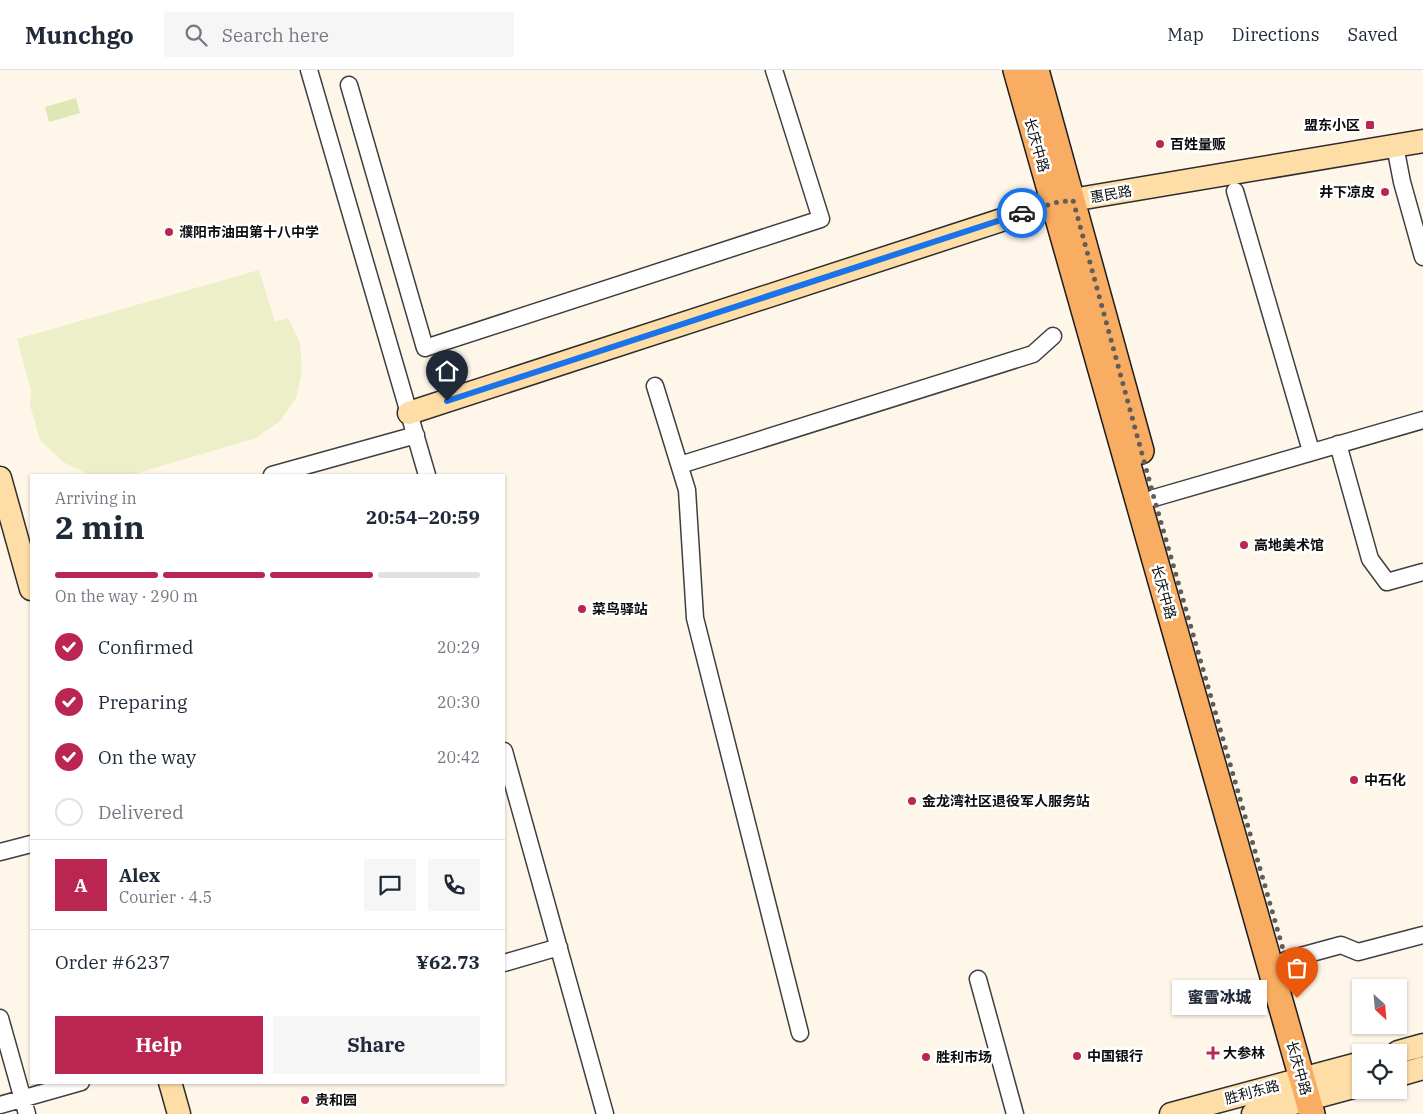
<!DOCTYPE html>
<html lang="en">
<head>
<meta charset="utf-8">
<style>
  :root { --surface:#fff; --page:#f6f6f7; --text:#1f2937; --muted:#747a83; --line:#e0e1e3; --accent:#ba2552 }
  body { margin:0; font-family:"IBM Plex Serif","Noto Sans SC",serif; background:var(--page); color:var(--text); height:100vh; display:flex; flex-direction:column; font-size:19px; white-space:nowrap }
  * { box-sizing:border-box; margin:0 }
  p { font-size:16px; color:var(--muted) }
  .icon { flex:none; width:28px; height:28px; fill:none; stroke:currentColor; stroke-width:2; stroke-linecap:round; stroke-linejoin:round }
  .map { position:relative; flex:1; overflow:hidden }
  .panel { position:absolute; left:30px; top:404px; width:475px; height:610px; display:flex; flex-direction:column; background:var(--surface); border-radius:0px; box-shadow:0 1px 4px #0004 }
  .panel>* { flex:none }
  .needle { width:32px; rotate:154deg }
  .fabs { position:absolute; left:1352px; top:909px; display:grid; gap:10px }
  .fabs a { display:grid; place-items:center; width:55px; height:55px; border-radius:0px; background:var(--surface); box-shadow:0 1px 4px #0004; font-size:25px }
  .pin { position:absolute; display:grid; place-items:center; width:42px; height:42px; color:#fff; margin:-51px -21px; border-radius:50% 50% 50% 0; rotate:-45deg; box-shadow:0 0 5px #0007 }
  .pin .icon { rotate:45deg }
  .courier { position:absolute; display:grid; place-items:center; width:50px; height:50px; margin:-25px; border:4px solid #1a73e8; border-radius:50%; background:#fff; color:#222; box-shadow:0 1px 6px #0007 }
  .bubble { position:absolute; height:35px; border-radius:0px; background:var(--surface); box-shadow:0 1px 4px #0004; font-size:16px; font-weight:800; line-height:35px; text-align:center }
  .headline em { font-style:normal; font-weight:800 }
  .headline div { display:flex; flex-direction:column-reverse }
  .headline { display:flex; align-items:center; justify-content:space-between; height:85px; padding:0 25px }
  h1 { font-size:32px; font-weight:800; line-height:38px }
  .bar { display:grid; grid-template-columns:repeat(4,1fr); gap:8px 5px; align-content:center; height:60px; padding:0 25px }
  .bar i { height:6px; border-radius:4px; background:var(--line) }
  .bar .on { background:var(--accent) }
  .bar p { grid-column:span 4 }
  .line { display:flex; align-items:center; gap:12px; padding:0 25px; border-top:1px solid var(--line) }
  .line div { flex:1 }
  .round { display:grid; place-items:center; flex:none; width:52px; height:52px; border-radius:0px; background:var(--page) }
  ol { padding:0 25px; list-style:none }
  li { display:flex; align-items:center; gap:15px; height:55px }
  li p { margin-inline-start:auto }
  li .icon { padding:5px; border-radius:50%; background:var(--accent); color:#fff; stroke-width:4 }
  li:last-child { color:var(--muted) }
  li i { width:28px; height:28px; border:2px solid var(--line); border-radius:50% }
  .cta { display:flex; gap:10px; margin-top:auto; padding:10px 25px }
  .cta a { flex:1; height:58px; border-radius:0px; background:var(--accent); color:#fff; font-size:20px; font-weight:800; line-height:58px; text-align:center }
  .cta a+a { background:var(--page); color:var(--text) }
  header { display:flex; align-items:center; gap:30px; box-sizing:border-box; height:70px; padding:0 25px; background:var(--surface); border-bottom:1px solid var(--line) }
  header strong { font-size:24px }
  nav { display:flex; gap:28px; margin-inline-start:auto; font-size:18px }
  .search { width:350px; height:45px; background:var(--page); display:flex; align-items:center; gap:12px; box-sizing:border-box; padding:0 18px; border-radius:0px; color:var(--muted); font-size:19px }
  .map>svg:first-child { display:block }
  .green { fill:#dde8b5 }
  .pitch { fill:#ecefc7 }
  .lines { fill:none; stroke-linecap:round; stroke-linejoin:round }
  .street-casing { stroke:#3f3f3f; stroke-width:19 }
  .secondary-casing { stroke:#2e2e2e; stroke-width:25 }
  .primary-casing { stroke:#1d1d1d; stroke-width:28 }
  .street { stroke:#fff; stroke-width:16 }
  .secondary { stroke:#fedea6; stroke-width:22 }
  .primary { stroke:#f8ad62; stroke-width:25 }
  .done { stroke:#615e5a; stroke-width:5; stroke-dasharray:0 9 }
  .route { stroke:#1a73e8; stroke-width:6 }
  .poi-dot { fill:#ba2552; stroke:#fff; stroke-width:2 }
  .labels { text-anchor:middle; stroke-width:5; stroke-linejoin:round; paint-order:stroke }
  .poi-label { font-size:14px; font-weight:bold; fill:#0c0c0c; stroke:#fff; text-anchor:start }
  .street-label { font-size:14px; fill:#0c0c0c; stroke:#fff }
</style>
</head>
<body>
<header>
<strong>Munchgo</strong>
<div class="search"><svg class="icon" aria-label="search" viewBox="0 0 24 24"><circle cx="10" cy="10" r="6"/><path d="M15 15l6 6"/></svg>Search here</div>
<nav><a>Map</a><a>Directions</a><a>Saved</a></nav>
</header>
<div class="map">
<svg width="1423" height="1044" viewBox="0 0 1423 1044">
  <rect width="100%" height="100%" fill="#fff6ea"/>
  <path class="green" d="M76,28L80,43L49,52L45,37Z"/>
  <path class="pitch" d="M259,200L275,252L288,248L300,273L302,301L296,328L280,351L256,368L131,405H90L63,392L40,370L30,335L31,320L17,269Z"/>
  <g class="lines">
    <defs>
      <path id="street" d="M309,0L427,405
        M349,15L425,278L821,149L774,0
        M1395,76L1402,112L1423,187
        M1235,121L1311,381
        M655,316L687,420L695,548L800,963
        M1338,374L1370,489L1387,512L1423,502
        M680,395L1033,284L1053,266
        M272,405L416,365
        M1154,428L1423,350
        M504,681L605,1044
        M0,782L31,774
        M1286,890L1341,875L1358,882L1423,865
        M504,893L559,877
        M978,909L1015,1044
        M0,948L27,1044
        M0,1035L81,1012"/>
      <path id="secondary" d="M409,343L1054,133L1423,71
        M0,408L31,519
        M1398,982L1423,975
        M1399,1005L1423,998
        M170,1012L179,1044
        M1171,1044L1361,993
        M1253,1044L1361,1015"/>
      <path id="primary" d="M1016,0L1312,1044
        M1036,0L1141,381"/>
    </defs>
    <use href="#street" class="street-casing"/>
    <use href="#secondary" class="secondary-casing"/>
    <use href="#primary" class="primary-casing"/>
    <use href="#street" class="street"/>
    <use href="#secondary" class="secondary"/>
    <use href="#primary" class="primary"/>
  </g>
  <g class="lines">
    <path class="done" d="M1022,143L1054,133L1073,130L1154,428L1297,928"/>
    <path class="route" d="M447,331L1022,143"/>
  </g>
  <g class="poi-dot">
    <rect x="1365" y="50" width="10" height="10" rx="2.5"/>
    <circle cx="1160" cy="74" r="5"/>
    <circle cx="1385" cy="122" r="5"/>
    <circle cx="169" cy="162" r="5"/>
    <circle cx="1244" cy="475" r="5"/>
    <circle cx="582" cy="539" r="5"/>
    <circle cx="1354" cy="710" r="5"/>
    <circle cx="912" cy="731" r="5"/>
    <path d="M1210.5 975.5h5v5h5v5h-5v5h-5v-5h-5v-5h5z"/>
    <circle cx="1077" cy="986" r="5"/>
    <circle cx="926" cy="987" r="5"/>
    <circle cx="305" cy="1030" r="5"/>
  </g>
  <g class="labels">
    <g class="poi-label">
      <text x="1360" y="60" text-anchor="end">盟东小区</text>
      <text x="1170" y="79">百姓量贩</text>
      <text x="1375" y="127" text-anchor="end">井下凉皮</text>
      <text x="179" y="167">濮阳市油田第十八中学</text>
      <text x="1254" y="480">高地美术馆</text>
      <text x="592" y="544">菜鸟驿站</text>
      <text x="1364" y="715">中石化</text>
      <text x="922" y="736">金龙湾社区退役军人服务站</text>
      <text x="1223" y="988">大参林</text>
      <text x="1087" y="991">中国银行</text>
      <text x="936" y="992">胜利市场</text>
      <text x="315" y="1035">贵和园</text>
    </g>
    <g class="street-label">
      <text transform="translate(1037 75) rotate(74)" y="5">长庆中路</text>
      <text transform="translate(1111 124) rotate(-10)" y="5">惠民路</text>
      <text transform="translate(1164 522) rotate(74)" y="5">长庆中路</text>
      <text transform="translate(1299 998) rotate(74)" y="5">长庆中路</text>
      <text transform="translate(1252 1022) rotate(-15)" y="5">胜利东路</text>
    </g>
  </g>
</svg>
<div class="fabs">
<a><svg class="needle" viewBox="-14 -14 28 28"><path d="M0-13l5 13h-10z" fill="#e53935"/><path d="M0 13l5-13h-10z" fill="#747a83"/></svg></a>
<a><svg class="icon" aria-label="locate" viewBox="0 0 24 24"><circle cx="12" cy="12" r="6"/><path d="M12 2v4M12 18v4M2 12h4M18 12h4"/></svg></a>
</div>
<div class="pin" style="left:1297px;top:928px;background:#ea580c"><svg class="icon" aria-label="bag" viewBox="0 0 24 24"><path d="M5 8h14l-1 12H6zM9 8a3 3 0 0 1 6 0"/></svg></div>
<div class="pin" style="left:447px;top:331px;background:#1f2937"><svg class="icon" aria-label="home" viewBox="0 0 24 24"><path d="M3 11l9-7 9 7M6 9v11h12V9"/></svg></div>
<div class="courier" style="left:1022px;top:143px"><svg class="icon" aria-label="car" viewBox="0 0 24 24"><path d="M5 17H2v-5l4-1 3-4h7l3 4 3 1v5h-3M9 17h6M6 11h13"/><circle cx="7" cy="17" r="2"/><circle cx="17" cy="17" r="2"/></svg></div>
<div class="bubble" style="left:1172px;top:910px;width:95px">蜜雪冰城</div>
<section class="panel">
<div class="headline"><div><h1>2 min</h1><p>Arriving in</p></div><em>20:54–20:59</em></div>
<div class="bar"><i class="on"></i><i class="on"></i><i class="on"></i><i></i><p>On the way · 290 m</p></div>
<ol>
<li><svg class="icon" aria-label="check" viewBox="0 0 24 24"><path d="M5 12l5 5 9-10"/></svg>Confirmed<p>20:29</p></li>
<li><svg class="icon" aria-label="check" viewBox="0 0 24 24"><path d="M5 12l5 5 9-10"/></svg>Preparing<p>20:30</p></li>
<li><svg class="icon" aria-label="check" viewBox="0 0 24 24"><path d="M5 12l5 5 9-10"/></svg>On the way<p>20:42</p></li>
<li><i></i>Delivered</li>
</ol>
<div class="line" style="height:90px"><b class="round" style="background:var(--accent);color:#fff">A</b><div><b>Alex</b><p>Courier · 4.5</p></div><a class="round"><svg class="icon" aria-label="chat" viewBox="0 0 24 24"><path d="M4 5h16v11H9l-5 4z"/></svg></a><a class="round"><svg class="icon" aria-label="phone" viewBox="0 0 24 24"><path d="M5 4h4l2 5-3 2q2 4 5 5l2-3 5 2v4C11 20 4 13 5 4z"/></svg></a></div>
<div class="line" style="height:65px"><div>Order #6237</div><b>¥62.73</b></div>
<div class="cta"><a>Help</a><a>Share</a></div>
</section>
</div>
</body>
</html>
